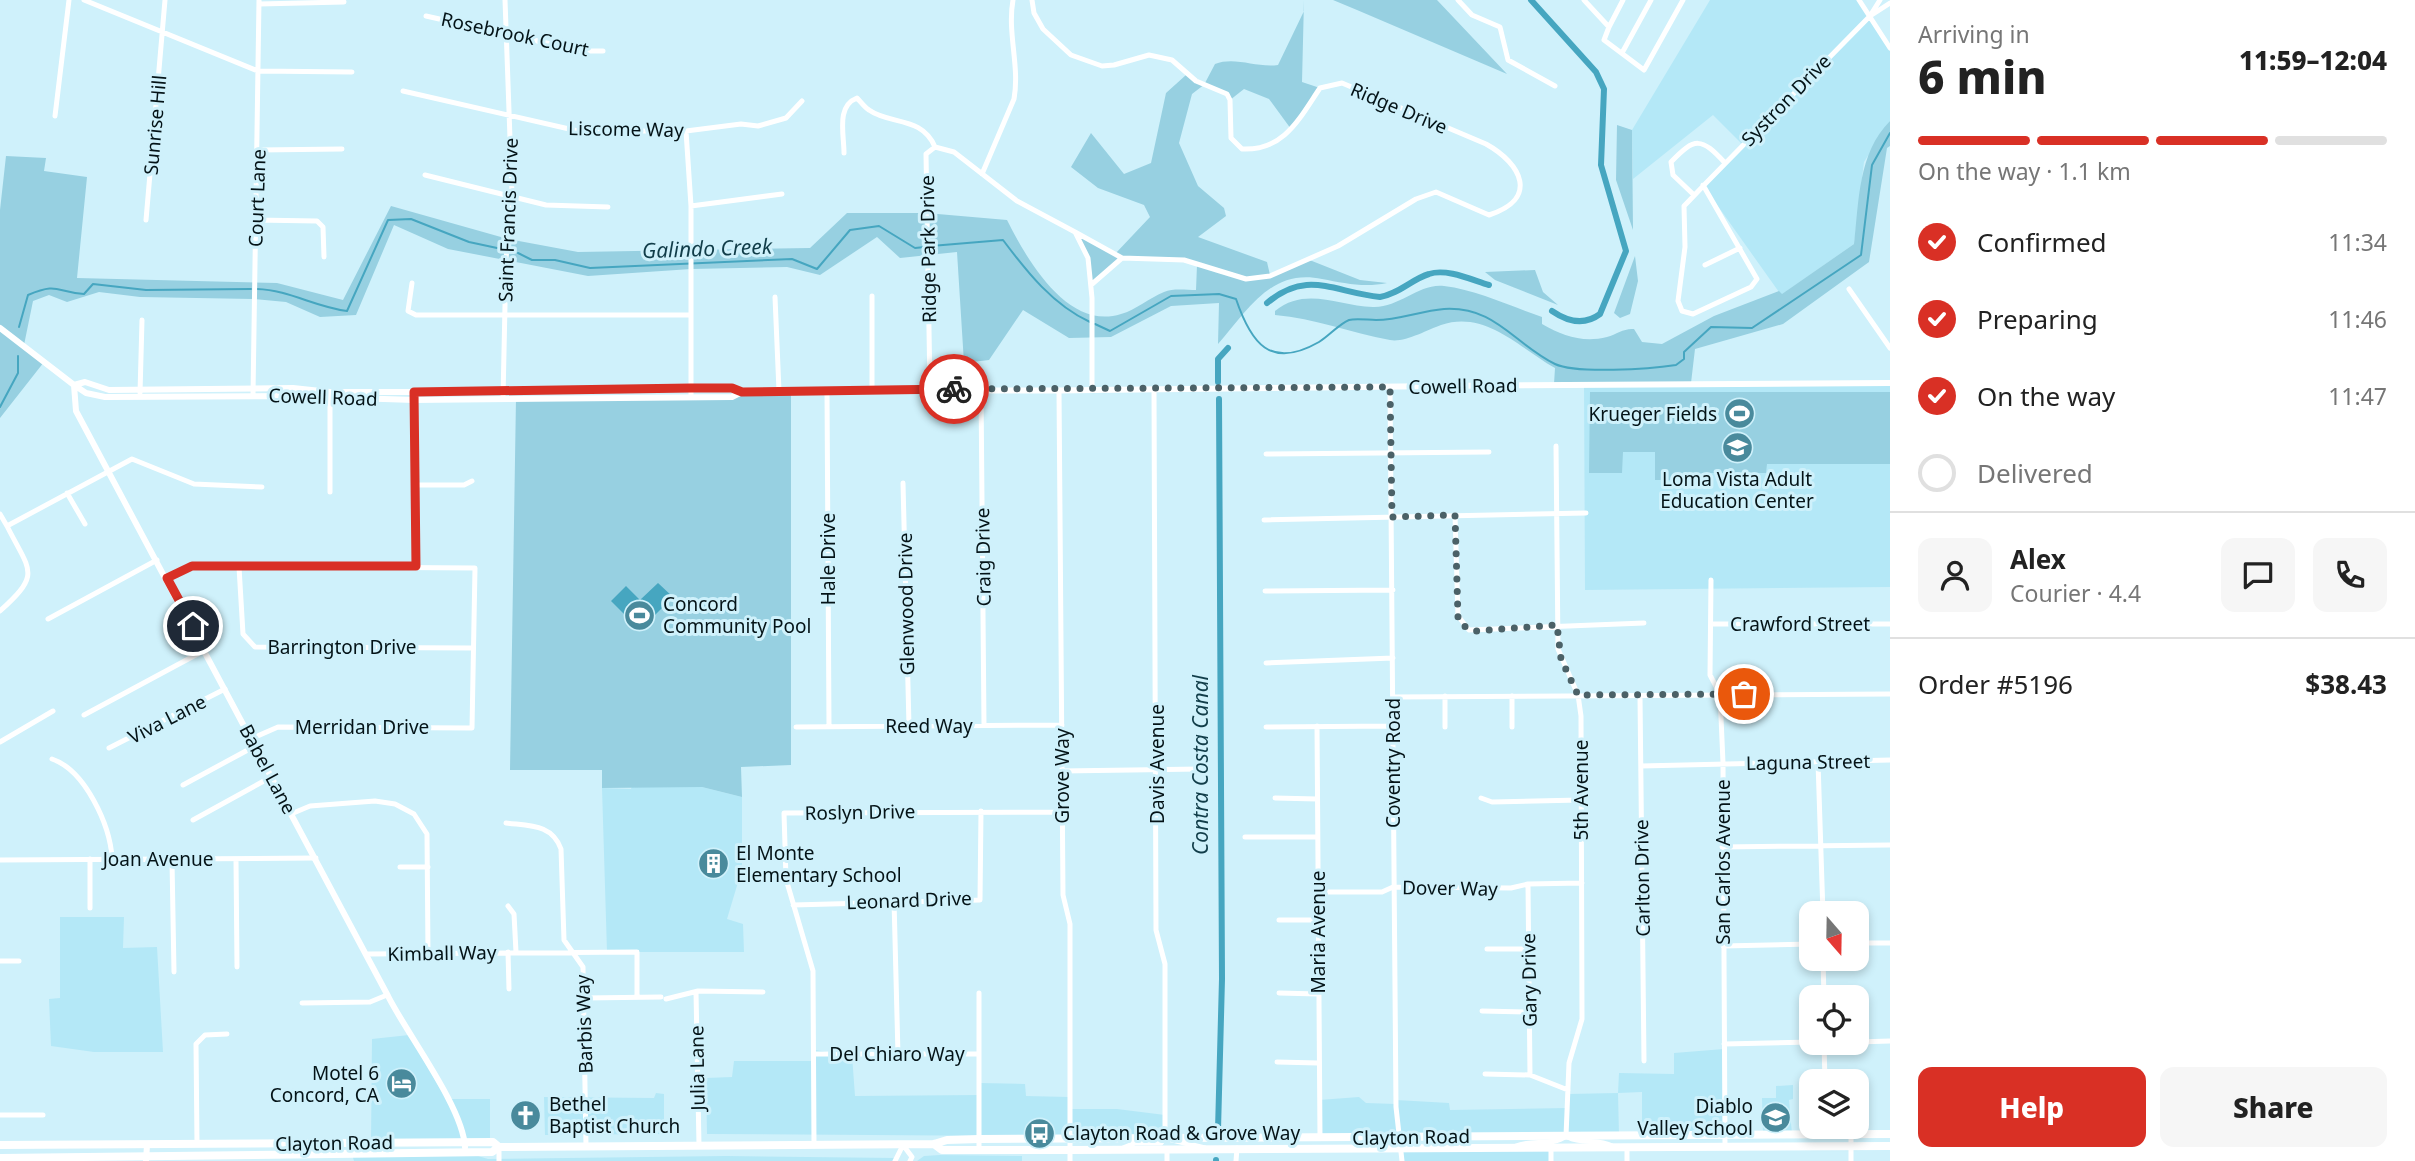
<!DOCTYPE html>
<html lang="en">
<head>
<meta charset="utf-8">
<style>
  :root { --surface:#fff; --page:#f6f6f6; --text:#222; --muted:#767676; --line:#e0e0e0; --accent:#d93025 }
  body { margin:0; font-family:"Noto Sans",sans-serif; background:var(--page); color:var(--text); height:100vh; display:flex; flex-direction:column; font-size:26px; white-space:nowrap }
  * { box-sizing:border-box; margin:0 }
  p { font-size:23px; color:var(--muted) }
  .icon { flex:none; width:38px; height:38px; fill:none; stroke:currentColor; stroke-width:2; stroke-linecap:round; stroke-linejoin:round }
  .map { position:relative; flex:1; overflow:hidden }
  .side { display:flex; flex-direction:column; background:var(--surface); width:525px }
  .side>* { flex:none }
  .needle { width:46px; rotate:160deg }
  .buttons { position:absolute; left:1799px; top:901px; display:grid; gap:14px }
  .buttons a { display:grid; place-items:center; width:70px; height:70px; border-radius:14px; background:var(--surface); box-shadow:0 4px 10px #0003; font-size:35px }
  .pin { position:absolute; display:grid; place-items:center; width:60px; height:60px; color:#fff; margin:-30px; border:4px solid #fff; border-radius:50%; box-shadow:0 2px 7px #0007 }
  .courier { position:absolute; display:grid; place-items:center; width:70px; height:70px; margin:-35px; border:5px solid #d93025; border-radius:50%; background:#fff; color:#222; box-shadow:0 2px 9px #0007 }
  .head em { font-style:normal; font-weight:800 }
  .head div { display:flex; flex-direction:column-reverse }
  .head { display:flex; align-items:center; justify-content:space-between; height:119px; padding:0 28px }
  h1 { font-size:46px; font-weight:800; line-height:52px }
  .bar { display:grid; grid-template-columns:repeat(4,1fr); gap:10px 7px; align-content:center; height:84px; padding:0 28px }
  .bar i { height:9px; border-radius:5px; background:var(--line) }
  .bar .selected { background:var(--accent) }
  .bar p { grid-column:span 4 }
  .line { display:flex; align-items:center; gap:18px; padding:0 28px; border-top:2px solid var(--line) }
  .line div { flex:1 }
  .round { display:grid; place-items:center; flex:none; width:74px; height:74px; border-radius:14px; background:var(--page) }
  ol { padding:0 28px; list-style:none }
  li { display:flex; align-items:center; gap:21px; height:77px }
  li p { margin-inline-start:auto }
  li .icon { padding:7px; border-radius:50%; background:var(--accent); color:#fff; stroke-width:4 }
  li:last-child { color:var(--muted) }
  li i { width:38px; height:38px; border:4px solid var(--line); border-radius:50% }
  .action { display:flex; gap:14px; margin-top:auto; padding:14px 28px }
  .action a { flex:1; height:80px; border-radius:14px; background:var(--accent); color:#fff; font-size:28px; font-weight:800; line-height:80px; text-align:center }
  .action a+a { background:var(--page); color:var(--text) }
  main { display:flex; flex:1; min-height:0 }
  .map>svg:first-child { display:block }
  .built { fill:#b4e8f7 }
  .green { fill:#97d0e1 }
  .water { fill:#46a6c0 }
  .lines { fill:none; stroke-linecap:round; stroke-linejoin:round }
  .stream { stroke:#46a6c0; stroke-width:2 }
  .canal { stroke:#46a6c0; stroke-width:6 }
  .minor { stroke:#fff; stroke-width:5 }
  .tertiary { stroke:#fff; stroke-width:6 }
  .primary { stroke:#fff; stroke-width:8 }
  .done { stroke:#4b6167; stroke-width:7; stroke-dasharray:0 12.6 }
  .route { stroke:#d93025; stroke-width:9 }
  .labels { text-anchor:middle; stroke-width:6; stroke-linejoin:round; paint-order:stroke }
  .street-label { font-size:19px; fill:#041317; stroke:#cff1fb }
  .poi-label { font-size:19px; fill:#041317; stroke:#cff1fb; text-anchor:start }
  .water-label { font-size:21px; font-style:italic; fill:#113d49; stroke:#cff1fb }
</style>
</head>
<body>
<main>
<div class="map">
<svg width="1890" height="1161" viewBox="0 0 1890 1161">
  <rect width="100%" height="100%" fill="#cff1fb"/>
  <path class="built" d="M1710,0H1859L1890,51V121L1864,162L1854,244L1781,295L1703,185L1743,145L1713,115L1633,179L1632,130Z
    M1584,383H1890V587L1585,590Z
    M632,786L702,787L742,797V869L727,919L743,924L744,952H607L602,788L631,789Z
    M60,917H124L123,948L157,947L163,1052H94L51,1046L49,999L60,998Z
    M409,1035L446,1099H490V1142L371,1143L372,1039Z
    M1724,1049L1725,1134L1642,1135V1092L1618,1093L1619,1135L1320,1137L1319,1100L1359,1097L1366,1103L1396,1104V1100L1449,1103L1450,1110L1567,1108L1568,1094L1618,1093L1619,1073L1674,1074V1053Z
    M814,1050L852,1055L855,1096L979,1095V1083L1025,1084L1026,1096L1069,1097V1109H1117L1165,1115V1137L707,1134L706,1078L732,1077L734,1061H813Z
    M1793,1085V1099L1789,1100L1792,1134H1763L1762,1098H1776V1086Z
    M656,1093L664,1094V1134L545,1135L544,1097L654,1098Z
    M1402,1147L1551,1148V1161H1402Z
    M465,1152L488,1159L726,1156L896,1158L895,1161H354L352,1154Z
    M940,1155L1022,1156V1161H917L924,1156Z"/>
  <path class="green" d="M1304,0L1302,82L1320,88L1291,129L1269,99L1244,89L1230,100L1226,94L1205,84L1192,94L1179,143L1198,186L1224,208L1226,216L1198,237L1267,262L1270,275L1307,259L1360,280L1387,283C1364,288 1344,283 1322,279C1271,268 1248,310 1218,344L1219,303L1171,306L1111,337L1069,338L1023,310L989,360L964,363L957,252L900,258L877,237L820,275L787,267L691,269L588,276L448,249L394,225L356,315L320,317L286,302L253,299L140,297L99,292L67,302L49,295L33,301L24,345L44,362L0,418V210L6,156L46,158L44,171L87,177L77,278L277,283L343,300L391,206L508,239L578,252L810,248L847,213H926L1007,220C1027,260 1068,331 1121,314C1136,310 1149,298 1164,292C1173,288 1186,290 1196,290L1197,265L1184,260L1122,258L1091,285L1088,258L1075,232L1115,254L1150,217L1144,205L1098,188L1071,167L1091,133L1124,174L1151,163L1166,93L1186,75L1205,83L1215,64C1235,56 1256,68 1278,65L1304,11Z
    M1333,0H1437L1507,74L1357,10Z
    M1890,121V146L1887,148L1869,262L1783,324L1695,349L1691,383L1554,384L1555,368C1519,348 1486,310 1441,325C1427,330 1404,343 1390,340C1350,333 1315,318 1275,315V311C1306,286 1338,306 1373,307C1399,308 1419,283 1444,286C1477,290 1510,306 1542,317V324C1563,336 1583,343 1607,337C1617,334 1624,328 1634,329L1642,342L1662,344L1714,316L1779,291L1782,294L1854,244C1859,201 1858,153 1890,121Z
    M1617,125L1632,130L1633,230L1616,180Z
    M1635,256L1638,281L1630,314L1620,318L1614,313Z
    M1535,270L1543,292L1558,305L1495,280L1485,272Z
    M791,391V765L741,767L742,797L702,787L602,788V770H510L516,398L732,397L742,392Z
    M1590,392H1890V464H1767L1766,473H1702L1701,480H1655V452H1623L1622,473H1589Z"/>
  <path class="water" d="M658,583L673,597L640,630L611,601L626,586L640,600Z"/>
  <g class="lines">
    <path class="stream" d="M931,246L1003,240C1027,272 1053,305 1090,322
      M518,253L532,260H555L590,268L792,259L817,269L850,230L879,226L915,248L925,247
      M257,289C289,290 315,307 347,311L388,220L411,219L469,242L497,248
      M1095,324L1110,331L1171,296L1219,294L1236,299C1251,343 1270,370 1319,342C1329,336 1339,324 1349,320C1356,318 1368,320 1376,320C1399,320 1420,311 1444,309C1495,306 1513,343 1555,364C1576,374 1650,369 1676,365L1684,359V352L1711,327L1752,328L1861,255L1872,165L1890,133
      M19,327L28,295C58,282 56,292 84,294L93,284L146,290L251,289
      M0,407L18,373V356"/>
    <path class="canal" d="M1531,0L1596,72L1604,89L1601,165L1626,251L1600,314C1584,326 1568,322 1552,311
      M1267,303C1307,269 1333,292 1380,297C1399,294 1412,279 1429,274C1447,268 1472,280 1489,285
      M1218,382V359L1228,348
      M1218,1130L1222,979L1219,399
      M1216,1161V1160"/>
    <path class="minor" d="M84,0L258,71L352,72
      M1032,0L1034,13L1043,29L1071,55L1102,66L1114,65L1149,55L1172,60L1196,81L1227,94L1230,100L1231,138L1242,149C1284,151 1299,119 1320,88L1342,83L1486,144C1522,164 1539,199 1489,215L1436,192L1416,199L1338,246L1270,276L1246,279L1184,260L1122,258L1075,232
      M1458,0L1472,15L1500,27L1508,60L1555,86
      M1584,0L1609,27L1604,40L1644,70L1683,0
      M1859,0L1890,48
      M259,4L344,2
      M426,16L582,51H603
      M1870,16L1880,0
      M1609,27L1623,0
      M1622,53L1651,0
      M403,91L578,131H686L741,124L758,126L786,118L802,101
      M55,116L69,0
      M686,131L691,206V397
      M259,150L342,149
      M844,153C844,134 836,106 857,98C861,102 864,107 869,110C890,125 922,116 935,147
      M982,174L1014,99C1020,66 1007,33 1013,0
      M425,175L546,205L608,207
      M1703,185L1757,279L1751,287L1693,314L1682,311L1678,301L1685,247L1684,206C1693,197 1701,188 1710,179L1870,16L1890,3
      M1694,195L1673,175L1671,162C1695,137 1701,137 1725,163
      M691,206L782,194
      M146,220L165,0
      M255,220L317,221L323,227L324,257
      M1705,265L1740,248
      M412,283L408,311L416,315H691
      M1091,285L1122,258
      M1849,289L1890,348
      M872,296V389
      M775,297L779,391
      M1390,387L1396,1107L1402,1161
      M930,388L926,154L935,147L954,152L1017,201L1075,232L1088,258L1092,298V390
      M981,389L984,725
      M1154,389L1156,930L1165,964V1137
      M1059,390L1063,895L1070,924V1161
      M827,391L829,726
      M414,392L416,567
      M140,393L142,320
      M253,395L259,0
      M503,398L506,259L512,194L505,0
      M1556,446L1558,649L1578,695L1581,716L1582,1019L1569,1063L1566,1136
      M1266,454L1489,452
      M903,483L909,726
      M416,485H464L472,481
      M330,492V395
      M67,493L85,524
      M0,514L7,526
      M1455,515L1458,616L1469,630L1644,623
      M1264,520L1586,513
      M239,567L243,634L255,647L472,648
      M167,578L192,566L475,568L472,728L278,727L253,738
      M1711,580L1710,675L1720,694L1723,763L1725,1146
      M1265,591L1393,590
      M0,611C42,573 30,572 7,526L132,459L194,484L262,487
      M48,619L157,560
      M1711,624H1890
      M1266,663L1393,658
      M1640,696L1644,1061
      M1393,697L1890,694
      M84,715L205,650
      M1317,726L1320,1137
      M796,727L1062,725
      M1266,727L1393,726
      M1445,727V696
      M1512,727V696
      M0,742L53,711
      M109,748L225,689
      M52,759C85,770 110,825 112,858
      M1818,762L1823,914
      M1641,766L1890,760
      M1062,771L1200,769
      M183,785L257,745
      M1275,798L1317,799
      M1481,798L1492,802L1580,800
      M291,814L310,806L375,801L395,804L414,814L427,834L428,954
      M193,820L273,776
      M506,823C530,826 552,824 561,849L564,940L583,967L586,1146
      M1245,837H1317
      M1722,847L1890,845
      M0,860L316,858
      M236,860L237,967
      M172,861L174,972
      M400,867H428
      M1528,884L1530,1075
      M1319,892H1382L1393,887L1511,888L1528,884L1582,883
      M894,900L898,1055
      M793,905L980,900L981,811
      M508,906L514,914L516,952
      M90,908V859
      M1279,920H1318
      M1857,943H1890
      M1723,946L1811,944
      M1487,949H1528
      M508,952L509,989
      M368,954L637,952V997
      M1823,959L1824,998
      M0,961H19
      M696,992L699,1145
      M1279,993L1318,994
      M585,998L661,997
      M666,999L698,991L763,992
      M302,1003L370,1002L387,995
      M1482,1011L1529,1012
      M1857,1042L1890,1041
      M1824,1043L1825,1082
      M1724,1044L1811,1042
      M814,1054H979
      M1277,1062L1318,1063
      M1485,1074L1530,1075L1568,1090
      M0,1115H43
      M1851,1135V1161
      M1568,1137C1582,1145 1598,1138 1612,1146
      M1168,1139L1205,1148
      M197,1144L196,1044L205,1035L227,1034
      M814,1145L813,971L786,879L784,813L1061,812
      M1516,1146C1532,1139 1552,1147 1566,1136
      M499,1147V1161
      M1123,1148L1135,1143H1161L1165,1137
      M1627,1148V1161
      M979,1149V993
      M1167,1150V1161
      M895,1161L903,1145L912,1157L910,1161
      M1236,1161L1237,1148
      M1551,1161V1148"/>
    <path class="tertiary" d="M0,328L74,385L86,393L105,397L293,396L414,400L732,397L742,392C859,388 976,392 1094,390C1359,387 1625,383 1890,383
      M74,385L76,411C181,606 285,801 388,996C407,1034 463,1107 465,1147
      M74,385L85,382L109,390L293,388L330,392H414L691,388H732L742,392
      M146,1161L147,1145"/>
    <path class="primary" d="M934,1144L942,1150H1071L1890,1146
      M0,1145L493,1142L499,1147
      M0,1158L492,1152L499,1147L934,1144L947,1140L979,1139L1890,1134"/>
  </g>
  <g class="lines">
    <path class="done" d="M954,389L1390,387L1392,517L1455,515L1458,617L1462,625L1475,631L1557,625L1561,659L1578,695L1744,694"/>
    <path class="route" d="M193,626L167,578L192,566H416L414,392L691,388H732L742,392L954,389"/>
  </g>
  <defs>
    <symbol id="stadium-disc" viewBox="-11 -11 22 22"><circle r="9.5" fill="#498a9c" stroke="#cff1fb"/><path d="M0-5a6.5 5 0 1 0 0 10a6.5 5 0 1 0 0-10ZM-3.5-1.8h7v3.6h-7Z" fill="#fff"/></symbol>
    <symbol id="school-disc" viewBox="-11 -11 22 22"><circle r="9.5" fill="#498a9c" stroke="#cff1fb"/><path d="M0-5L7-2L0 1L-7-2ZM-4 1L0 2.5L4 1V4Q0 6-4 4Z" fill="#fff"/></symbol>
    <symbol id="building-disc" viewBox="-11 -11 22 22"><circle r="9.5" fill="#498a9c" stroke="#cff1fb"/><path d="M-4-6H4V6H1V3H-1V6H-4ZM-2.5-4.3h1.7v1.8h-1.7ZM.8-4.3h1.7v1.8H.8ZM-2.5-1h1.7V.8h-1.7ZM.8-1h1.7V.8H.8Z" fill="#fff"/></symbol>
    <symbol id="hotel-disc" viewBox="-11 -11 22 22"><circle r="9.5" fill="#498a9c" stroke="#cff1fb"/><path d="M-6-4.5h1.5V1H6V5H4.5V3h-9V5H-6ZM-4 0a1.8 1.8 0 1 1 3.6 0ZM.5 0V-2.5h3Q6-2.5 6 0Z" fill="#fff"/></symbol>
    <symbol id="church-disc" viewBox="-11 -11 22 22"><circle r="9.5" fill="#498a9c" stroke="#cff1fb"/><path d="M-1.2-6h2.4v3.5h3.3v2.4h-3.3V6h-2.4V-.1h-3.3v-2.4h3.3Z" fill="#fff"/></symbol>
    <symbol id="bus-disc" viewBox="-11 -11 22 22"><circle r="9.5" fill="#498a9c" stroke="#cff1fb"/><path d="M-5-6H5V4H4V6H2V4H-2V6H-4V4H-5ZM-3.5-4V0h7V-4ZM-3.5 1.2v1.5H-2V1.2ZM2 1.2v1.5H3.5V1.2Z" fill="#fff"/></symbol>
  </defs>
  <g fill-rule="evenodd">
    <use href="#stadium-disc" x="1722" y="396" width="35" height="35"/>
    <use href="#school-disc" x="1720" y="430" width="35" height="35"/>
    <use href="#stadium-disc" x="622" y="598" width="35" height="35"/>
    <use href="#building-disc" x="696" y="846" width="35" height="35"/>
    <use href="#hotel-disc" x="384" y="1066" width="35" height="35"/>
    <use href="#church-disc" x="508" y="1098" width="35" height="35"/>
    <use href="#school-disc" x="1758" y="1100" width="35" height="35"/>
    <use href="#bus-disc" x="1022" y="1116" width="35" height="35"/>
  </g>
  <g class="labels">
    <g class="street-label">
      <text transform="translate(515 34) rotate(12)" y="7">Rosebrook Court</text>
      <text transform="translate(1786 100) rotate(-46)" y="7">Systron Drive</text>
      <text transform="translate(1399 108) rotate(23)" y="7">Ridge Drive</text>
      <text transform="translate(155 125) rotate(-85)" y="7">Sunrise Hill</text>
      <text transform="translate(626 129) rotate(1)" y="7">Liscome Way</text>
      <text transform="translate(257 198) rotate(-88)" y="7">Court Lane</text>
      <text transform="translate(508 220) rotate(-88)" y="7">Saint Francis Drive</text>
      <text transform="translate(928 249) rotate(-91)" y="7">Ridge Park Drive</text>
      <text transform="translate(1463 386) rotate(-1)" y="7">Cowell Road</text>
      <text transform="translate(323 397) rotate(2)" y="7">Cowell Road</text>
      <text transform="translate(983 557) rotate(-91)" y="7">Craig Drive</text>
      <text transform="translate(828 559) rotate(-90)" y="7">Hale Drive</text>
      <text transform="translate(906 604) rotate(-91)" y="7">Glenwood Drive</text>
      <text x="1800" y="631">Crawford Street</text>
      <text x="342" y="654">Barrington Drive</text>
      <text transform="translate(167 719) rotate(-27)" y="7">Viva Lane</text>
      <text x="929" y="733">Reed Way</text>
      <text x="362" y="734">Merridan Drive</text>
      <text transform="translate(1808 762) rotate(-1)" y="7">Laguna Street</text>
      <text transform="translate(1393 763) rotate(-90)" y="7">Coventry Road</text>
      <text transform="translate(1157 764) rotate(-90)" y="7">Davis Avenue</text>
      <text transform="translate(268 769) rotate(62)" y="7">Babel Lane</text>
      <text transform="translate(1062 776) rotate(-90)" y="7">Grove Way</text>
      <text transform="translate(1581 790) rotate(-90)" y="7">5th Avenue</text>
      <text transform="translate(860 812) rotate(-1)" y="7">Roslyn Drive</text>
      <text x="158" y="866">Joan Avenue</text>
      <text transform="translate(1723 862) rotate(-90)" y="7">San Carlos Avenue</text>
      <text transform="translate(1642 878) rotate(-91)" y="7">Carlton Drive</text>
      <text transform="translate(1450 888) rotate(1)" y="7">Dover Way</text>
      <text transform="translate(909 900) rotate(-2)" y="7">Leonard Drive</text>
      <text transform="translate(1318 932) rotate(-90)" y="7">Maria Avenue</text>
      <text transform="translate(442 953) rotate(-1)" y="7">Kimball Way</text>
      <text transform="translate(1529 980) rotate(-91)" y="7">Gary Drive</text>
      <text transform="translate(584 1024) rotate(-92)" y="7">Barbis Way</text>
      <text x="897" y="1061">Del Chiaro Way</text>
      <text transform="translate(697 1068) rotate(-91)" y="7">Julia Lane</text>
      <text transform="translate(1411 1137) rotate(-1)" y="7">Clayton Road</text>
      <text transform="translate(334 1143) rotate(-1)" y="7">Clayton Road</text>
    </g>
    <g class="poi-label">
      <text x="1717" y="421" text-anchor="end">Krueger Fields</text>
      <text x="1737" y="486" text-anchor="middle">Loma Vista Adult<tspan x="1737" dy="22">Education Center</tspan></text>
      <text x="663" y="611">Concord<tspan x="663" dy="22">Community Pool</tspan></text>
      <text x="736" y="860">El Monte<tspan x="736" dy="22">Elementary School</tspan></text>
      <text x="379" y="1080" text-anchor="end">Motel 6<tspan x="379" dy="22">Concord, CA</tspan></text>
      <text x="549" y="1111">Bethel<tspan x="549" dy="22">Baptist Church</tspan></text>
      <text x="1753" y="1113" text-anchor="end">Diablo<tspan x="1753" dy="22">Valley School</tspan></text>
      <text x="1063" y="1140">Clayton Road &amp; Grove Way</text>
    </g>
    <g class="water-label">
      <text transform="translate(707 249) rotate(-2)" y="7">Galindo Creek</text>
      <text transform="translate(1201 765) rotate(-90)" y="7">Contra Costa Canal</text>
    </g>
  </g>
</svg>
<div class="buttons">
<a><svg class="needle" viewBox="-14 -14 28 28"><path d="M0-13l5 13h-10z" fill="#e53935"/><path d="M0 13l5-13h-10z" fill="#767676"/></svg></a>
<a><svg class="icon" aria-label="locate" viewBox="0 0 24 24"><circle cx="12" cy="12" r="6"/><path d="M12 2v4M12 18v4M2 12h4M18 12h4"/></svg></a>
<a><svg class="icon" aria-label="layers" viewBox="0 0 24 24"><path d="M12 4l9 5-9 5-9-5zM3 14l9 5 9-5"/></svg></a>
</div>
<div class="pin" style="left:1744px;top:694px;background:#ea580c"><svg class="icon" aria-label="bag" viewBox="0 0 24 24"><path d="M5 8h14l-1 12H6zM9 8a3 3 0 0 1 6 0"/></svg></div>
<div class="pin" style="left:193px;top:626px;background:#1f2937"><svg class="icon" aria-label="home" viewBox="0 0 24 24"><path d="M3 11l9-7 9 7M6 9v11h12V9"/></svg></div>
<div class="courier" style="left:954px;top:389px"><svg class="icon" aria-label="bike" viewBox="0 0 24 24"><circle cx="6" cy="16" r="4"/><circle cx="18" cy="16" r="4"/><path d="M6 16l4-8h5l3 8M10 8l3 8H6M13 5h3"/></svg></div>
</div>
<section class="side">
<div class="head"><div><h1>6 min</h1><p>Arriving in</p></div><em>11:59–12:04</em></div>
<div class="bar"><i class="selected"></i><i class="selected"></i><i class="selected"></i><i></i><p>On the way · 1.1 km</p></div>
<ol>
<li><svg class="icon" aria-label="check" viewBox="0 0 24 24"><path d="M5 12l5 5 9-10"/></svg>Confirmed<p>11:34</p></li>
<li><svg class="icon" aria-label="check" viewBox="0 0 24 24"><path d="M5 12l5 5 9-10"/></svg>Preparing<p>11:46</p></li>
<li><svg class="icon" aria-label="check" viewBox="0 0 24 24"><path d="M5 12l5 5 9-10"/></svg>On the way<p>11:47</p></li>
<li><i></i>Delivered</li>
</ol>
<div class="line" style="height:126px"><a class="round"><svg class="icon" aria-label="person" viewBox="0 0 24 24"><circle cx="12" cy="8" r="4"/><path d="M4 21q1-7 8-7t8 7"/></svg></a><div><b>Alex</b><p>Courier · 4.4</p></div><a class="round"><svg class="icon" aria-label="chat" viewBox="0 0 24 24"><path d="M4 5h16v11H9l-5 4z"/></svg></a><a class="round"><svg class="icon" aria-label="phone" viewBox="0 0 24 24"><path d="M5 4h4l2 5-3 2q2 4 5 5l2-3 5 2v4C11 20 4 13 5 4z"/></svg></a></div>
<div class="line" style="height:91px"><div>Order #5196</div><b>$38.43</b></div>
<div class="action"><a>Help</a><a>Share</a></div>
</section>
</main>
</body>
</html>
